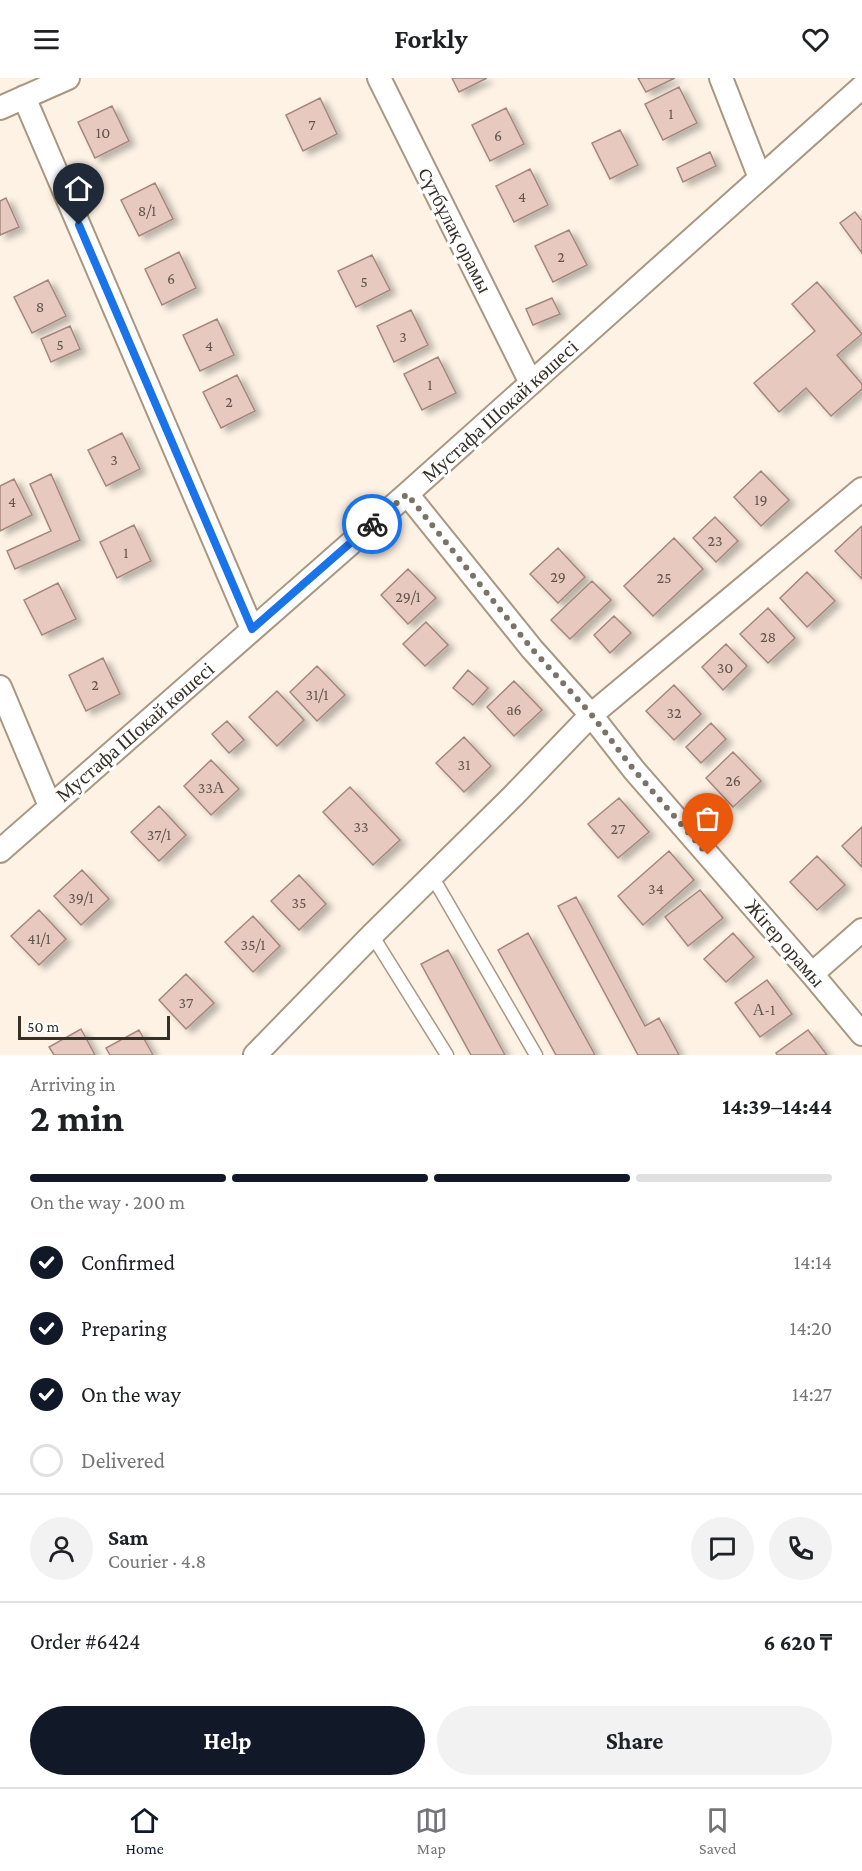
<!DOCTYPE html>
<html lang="en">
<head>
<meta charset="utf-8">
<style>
  :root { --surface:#fff; --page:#f2f2f2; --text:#202124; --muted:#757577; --line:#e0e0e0; --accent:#111827 }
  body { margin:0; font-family:"Crimson Pro",serif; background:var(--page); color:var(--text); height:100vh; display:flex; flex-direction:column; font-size:22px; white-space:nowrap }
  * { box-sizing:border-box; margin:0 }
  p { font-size:20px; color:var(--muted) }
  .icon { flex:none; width:33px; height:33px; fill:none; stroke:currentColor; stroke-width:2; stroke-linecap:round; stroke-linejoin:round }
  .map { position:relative; height:977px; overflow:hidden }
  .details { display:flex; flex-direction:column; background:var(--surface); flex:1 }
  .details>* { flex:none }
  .scale { position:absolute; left:18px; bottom:15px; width:152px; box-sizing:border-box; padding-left:6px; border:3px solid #362f26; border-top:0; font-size:16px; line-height:21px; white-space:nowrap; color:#362f26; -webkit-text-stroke:4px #fff; paint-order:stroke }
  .pin { position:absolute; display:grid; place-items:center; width:51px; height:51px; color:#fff; margin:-62px -26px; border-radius:50% 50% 50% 0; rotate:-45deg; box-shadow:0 0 6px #0007 }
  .pin .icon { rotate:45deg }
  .courier { position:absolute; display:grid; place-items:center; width:60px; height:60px; margin:-30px; border:4px solid #1a73e8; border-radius:50%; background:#fff; color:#222; box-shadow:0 2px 8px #0007 }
  .overview em { font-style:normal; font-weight:700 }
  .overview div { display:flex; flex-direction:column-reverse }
  .overview { display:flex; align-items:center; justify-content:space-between; height:102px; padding:0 30px }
  h1 { font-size:39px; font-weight:700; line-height:45px }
  .bar { display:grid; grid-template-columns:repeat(4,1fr); gap:9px 6px; align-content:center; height:72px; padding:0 30px }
  .bar i { height:8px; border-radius:4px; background:var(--line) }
  .bar .active { background:var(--accent) }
  .bar p { grid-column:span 4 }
  .line { display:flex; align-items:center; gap:15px; padding:0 30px; border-top:2px solid var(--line) }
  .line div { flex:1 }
  .round { display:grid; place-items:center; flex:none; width:63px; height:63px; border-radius:32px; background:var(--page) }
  ol { padding:0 30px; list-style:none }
  li { display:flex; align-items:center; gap:18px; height:66px }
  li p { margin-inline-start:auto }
  li .icon { padding:6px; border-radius:50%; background:var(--accent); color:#fff; stroke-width:4 }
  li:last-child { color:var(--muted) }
  li i { width:33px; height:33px; border:3px solid var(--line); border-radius:50% }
  .action { display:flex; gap:12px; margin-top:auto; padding:12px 30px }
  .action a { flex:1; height:69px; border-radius:36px; background:var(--accent); color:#fff; font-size:24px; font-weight:700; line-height:69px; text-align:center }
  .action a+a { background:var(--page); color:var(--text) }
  header { display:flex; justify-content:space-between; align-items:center; height:78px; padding:0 30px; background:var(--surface); font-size:27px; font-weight:700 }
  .menu { display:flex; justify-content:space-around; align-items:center; height:84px; border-top:2px solid var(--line); background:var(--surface); font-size:16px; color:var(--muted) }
  .menu a { display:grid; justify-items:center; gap:3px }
  .menu .active { color:var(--accent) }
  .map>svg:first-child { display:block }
  .building { fill:#e8c9bf; stroke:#a3877d; stroke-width:1.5; filter:url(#shadow) }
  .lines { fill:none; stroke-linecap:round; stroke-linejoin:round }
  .service-casing { stroke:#a99781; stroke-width:15 }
  .minor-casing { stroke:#a99781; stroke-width:26 }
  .service { stroke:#fff; stroke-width:12 }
  .minor { stroke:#fff; stroke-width:22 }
  .done { stroke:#7c7368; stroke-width:6; stroke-dasharray:0 10.8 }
  .route { stroke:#1a73e8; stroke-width:8 }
  .labels { text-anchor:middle; stroke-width:6; stroke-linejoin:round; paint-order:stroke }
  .number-label { font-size:16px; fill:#62564c }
  .street-label { font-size:20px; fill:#362f26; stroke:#fff }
</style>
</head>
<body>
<header><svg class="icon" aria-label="menu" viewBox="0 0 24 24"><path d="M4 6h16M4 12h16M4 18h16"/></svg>Forkly<svg class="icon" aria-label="heart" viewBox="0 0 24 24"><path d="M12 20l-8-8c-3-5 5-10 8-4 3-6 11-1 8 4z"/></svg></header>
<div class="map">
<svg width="862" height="977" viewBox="0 0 862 977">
  <defs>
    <filter id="shadow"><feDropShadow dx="6" dy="4" stdDeviation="3" flood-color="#0004"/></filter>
  </defs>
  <rect width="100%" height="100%" fill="#fdf2e4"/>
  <path class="building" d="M452,0H487L459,14Z
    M638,0H675L646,14Z
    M679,9L697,45L663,62L645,26Z
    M320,20L337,56L303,73L286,37Z
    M112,28L129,63L95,80L78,44Z
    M506,30L524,66L490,83L472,47Z
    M620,52L638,87L610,101L592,65Z
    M710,74L716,88L683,104L677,90Z
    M530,91L548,127L514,144L496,108Z
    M155,105L173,141L139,158L121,122Z
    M6,120L19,149L0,157V123Z
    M855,134L862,143V175L840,145Z
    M569,152L587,187L553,204L535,168Z
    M179,174L196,210L162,227L145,191Z
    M372,177L390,212L356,229L338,193Z
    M48,202L66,238L32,255L14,219Z
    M817,204L862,256L837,277L862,306V311L831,338L806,310L779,334L754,305L815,253L792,226Z
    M552,220L560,236L533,247L526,231Z
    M411,232L428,267L394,284L377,248Z
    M217,241L234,277L200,293L183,257Z
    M70,248L80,271L51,284L41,261Z
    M438,279L456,315L422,332L404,296Z
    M237,297L255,333L221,350L203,314Z
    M122,355L140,391L106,408L88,372Z
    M761,393L789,422L761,448L734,419Z
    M51,396L80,462L15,491L7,473L51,453L30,406Z
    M14,401L32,437L0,453V408Z
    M715,439L738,463L716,484L693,460Z
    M134,447L151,483L117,500L100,464Z
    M862,448V501L835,473Z
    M674,460L703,491L653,538L624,508Z
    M558,470L585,499L558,525L530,496Z
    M408,491L436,520L408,546L381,517Z
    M807,494L835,523L807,549L780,520Z
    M592,503L611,522L570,561L551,542Z
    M58,505L76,541L42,557L24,522Z
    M768,530L795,560L768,585L740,556Z
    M614,538L631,555L610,575L594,557Z
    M426,544L448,567L425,588L403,566Z
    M726,566L747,588L723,612L702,589Z
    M103,580L120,616L86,633L69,597Z
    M317,588L345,617L317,643L290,614Z
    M468,592L488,610L473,627L453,610Z
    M514,603L542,632L514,658L487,629Z
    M674,607L701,636L674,662L646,633Z
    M277,613L304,642L277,668L249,639Z
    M227,643L244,662L229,675L212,656Z
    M711,645L726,661L701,685L686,669Z
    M464,659L491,688L464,714L436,685Z
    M733,674L761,703L733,729L706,700Z
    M211,682L239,711L211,737L184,708Z
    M350,709L400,762L373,787L323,734Z
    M619,720L649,754L618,780L588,746Z
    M159,728L186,757L159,783L131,754Z
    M862,749V789L842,768Z
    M669,773L694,802L643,847L618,818Z
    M817,778L845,807L817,832L790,804Z
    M82,792L109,821L81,847L54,818Z
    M299,797L326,826L299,852L271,823Z
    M700,812L723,840L688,868L665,839Z
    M576,819L645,948L659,940L679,977H638L558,828Z
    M39,832L66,861L39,887L11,858Z
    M253,838L280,868L253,894L225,864Z
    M528,855L595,977H556L498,872Z
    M733,855L754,879L726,904L704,881Z
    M448,872L505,977H471L421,886Z
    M186,896L214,925L186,951L159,922Z
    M767,902L792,936L760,959L735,925Z
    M81,951L95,977H54L49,969Z
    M139,952L153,977H110L106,970Z
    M808,952L827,977H777L776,975Z"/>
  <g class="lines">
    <defs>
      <path id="service" d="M432,798L536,977
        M372,857L447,977"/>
      <path id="minor" d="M379,0L531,305
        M721,0L760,100
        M24,19L252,551
        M0,30L68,0
        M407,416L532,571L591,637L634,692L812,896L862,956
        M0,609L50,728
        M0,773L407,416L862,9
        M812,896L862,852
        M255,977L372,857L513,718L591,637L862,411"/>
    </defs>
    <use href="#service" class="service-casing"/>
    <use href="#minor" class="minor-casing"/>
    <use href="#service" class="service"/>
    <use href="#minor" class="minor"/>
  </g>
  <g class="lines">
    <path class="done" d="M372,446L407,416L532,571L591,636L634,692L708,777"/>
    <path class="route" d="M79,147L252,551L372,446"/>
  </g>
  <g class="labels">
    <g class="number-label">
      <text x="671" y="41">1</text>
      <text x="312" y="52">7</text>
      <text x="103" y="60">10</text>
      <text x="498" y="63">6</text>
      <text x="522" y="124">4</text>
      <text x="147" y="138">8/1</text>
      <text x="561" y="184">2</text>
      <text x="171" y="206">6</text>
      <text x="364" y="209">5</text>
      <text x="40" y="234">8</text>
      <text x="403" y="264">3</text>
      <text x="60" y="272">5</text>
      <text x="209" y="273">4</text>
      <text x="430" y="312">1</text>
      <text x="229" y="329">2</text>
      <text x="114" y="387">3</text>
      <text x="761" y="427">19</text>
      <text x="12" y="429">4</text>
      <text x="715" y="468">23</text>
      <text x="126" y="480">1</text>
      <text x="558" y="504">29</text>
      <text x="664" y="505">25</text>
      <text x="408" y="524">29/1</text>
      <text x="768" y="564">28</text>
      <text x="725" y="595">30</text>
      <text x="95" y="612">2</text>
      <text x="317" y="622">31/1</text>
      <text x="514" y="637">а6</text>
      <text x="674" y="640">32</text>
      <text x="464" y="692">31</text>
      <text x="733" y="708">26</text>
      <text x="211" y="715">33А</text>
      <text x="361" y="754">33</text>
      <text x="618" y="756">27</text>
      <text x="159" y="762">37/1</text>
      <text x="656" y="816">34</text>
      <text x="81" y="825">39/1</text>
      <text x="299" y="830">35</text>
      <text x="39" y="866">41/1</text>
      <text x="253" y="872">35/1</text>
      <text x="186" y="930">37</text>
      <text x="764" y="937">А-1</text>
    </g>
    <g class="street-label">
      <text transform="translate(455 152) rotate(63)" y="7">Cүтбұлақ орамы</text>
      <text transform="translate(500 333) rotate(-42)" y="7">Мустафа Шокай көшесі</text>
      <text transform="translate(135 654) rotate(-41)" y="7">Мустафа Шокай көшесі</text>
      <text transform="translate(785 865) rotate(49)" y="7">Жігер орамы</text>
    </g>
  </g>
</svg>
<div class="scale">50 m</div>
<div class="pin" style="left:708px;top:777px;background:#ea580c"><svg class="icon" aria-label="bag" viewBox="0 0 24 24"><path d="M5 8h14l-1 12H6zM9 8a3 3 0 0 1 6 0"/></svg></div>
<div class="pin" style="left:79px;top:147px;background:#1f2937"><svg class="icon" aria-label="home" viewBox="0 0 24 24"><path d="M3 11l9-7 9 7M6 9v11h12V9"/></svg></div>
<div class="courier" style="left:372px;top:446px"><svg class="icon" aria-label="bike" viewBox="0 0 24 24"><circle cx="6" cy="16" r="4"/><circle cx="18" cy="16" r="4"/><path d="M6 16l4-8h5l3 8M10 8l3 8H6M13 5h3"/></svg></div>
</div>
<section class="details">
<div class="overview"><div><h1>2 min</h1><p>Arriving in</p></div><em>14:39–14:44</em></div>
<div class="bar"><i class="active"></i><i class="active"></i><i class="active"></i><i></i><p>On the way · 200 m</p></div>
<ol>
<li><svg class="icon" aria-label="check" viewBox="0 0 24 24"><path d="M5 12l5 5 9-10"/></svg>Confirmed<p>14:14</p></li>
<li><svg class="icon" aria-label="check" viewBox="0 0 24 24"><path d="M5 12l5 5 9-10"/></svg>Preparing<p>14:20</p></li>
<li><svg class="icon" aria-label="check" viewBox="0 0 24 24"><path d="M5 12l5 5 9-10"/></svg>On the way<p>14:27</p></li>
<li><i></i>Delivered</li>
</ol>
<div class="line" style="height:108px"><a class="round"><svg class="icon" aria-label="person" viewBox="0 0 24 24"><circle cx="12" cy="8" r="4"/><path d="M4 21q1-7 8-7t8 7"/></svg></a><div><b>Sam</b><p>Courier · 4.8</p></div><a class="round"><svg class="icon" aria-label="chat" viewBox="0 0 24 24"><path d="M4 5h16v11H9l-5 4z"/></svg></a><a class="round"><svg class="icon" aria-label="phone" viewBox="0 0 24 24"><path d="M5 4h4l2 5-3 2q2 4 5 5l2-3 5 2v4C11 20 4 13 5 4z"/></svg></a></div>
<div class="line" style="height:78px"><div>Order #6424</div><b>6 620 ₸</b></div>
<div class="action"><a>Help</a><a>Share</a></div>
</section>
<nav class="menu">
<a class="active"><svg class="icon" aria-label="home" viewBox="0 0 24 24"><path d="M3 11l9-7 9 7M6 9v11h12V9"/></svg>Home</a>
<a><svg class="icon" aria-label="map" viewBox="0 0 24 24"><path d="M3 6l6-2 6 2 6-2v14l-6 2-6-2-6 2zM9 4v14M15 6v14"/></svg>Map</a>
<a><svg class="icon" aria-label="saved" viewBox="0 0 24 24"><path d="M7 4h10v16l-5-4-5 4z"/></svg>Saved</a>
</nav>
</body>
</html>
